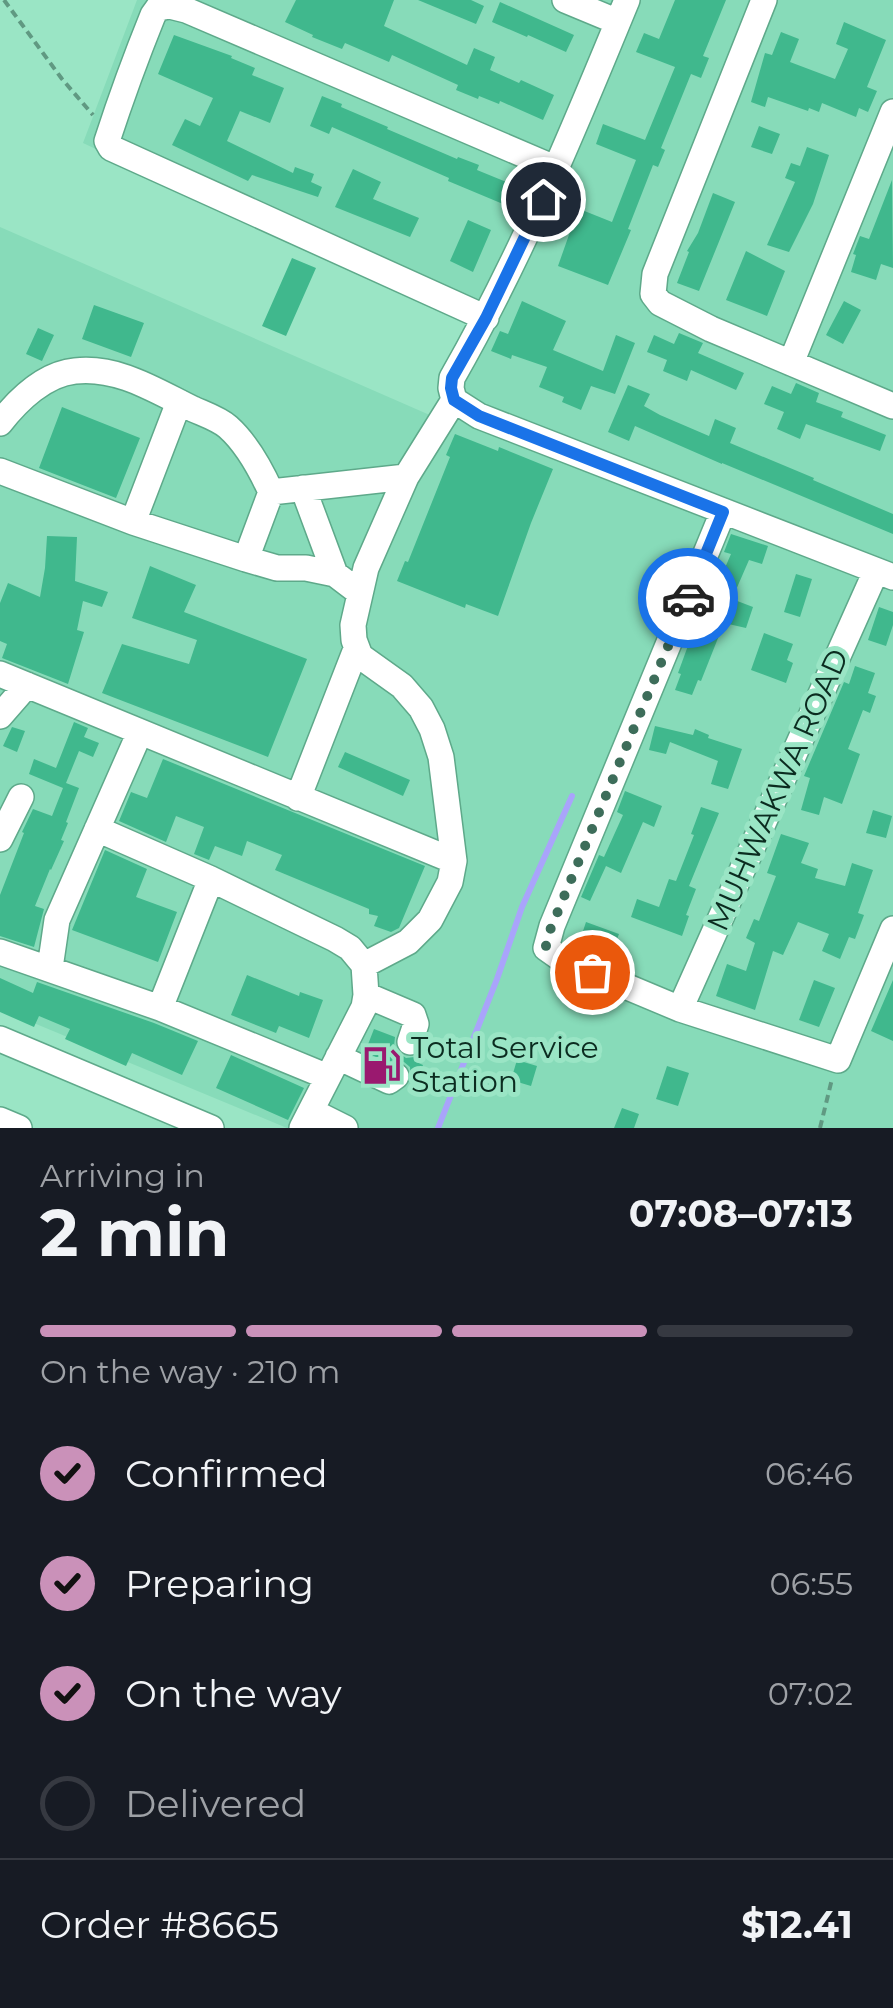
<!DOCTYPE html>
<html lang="en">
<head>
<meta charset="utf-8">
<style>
  :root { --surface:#171b24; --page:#20242c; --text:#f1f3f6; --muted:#9ea1a6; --line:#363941; --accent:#ca91b9 }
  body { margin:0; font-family:Montserrat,sans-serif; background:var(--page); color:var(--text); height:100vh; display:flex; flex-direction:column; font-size:38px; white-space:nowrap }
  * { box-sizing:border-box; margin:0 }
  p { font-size:32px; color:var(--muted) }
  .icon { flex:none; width:55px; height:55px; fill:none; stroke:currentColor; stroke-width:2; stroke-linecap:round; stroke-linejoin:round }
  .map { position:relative; height:1128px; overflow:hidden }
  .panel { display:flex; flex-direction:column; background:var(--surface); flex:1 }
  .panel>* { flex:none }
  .pin { position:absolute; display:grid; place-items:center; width:85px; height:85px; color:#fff; margin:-42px; border:5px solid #fff; border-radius:50%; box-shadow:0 2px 10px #0007 }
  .courier { position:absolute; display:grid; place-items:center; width:100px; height:100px; margin:-50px; border:8px solid #1a73e8; border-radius:50%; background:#fff; color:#222; box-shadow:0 2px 12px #0007 }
  .head em { font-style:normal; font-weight:700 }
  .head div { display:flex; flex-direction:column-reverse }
  .head { display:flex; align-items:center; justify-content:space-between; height:170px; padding:0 40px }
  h1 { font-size:65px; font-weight:700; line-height:75px }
  .bar { display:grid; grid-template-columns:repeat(4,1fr); gap:15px 10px; align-content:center; height:120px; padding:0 40px }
  .bar i { height:12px; border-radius:8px; background:var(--line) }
  .bar .active { background:var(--accent) }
  .bar p { grid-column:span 4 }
  .line { display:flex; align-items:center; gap:25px; padding:0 40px; border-top:2px solid var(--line) }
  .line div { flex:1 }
  ol { padding:0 40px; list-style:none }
  li { display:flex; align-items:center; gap:30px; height:110px }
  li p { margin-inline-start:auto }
  li .icon { padding:10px; border-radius:50%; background:var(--accent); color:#111; stroke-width:4 }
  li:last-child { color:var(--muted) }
  li i { width:55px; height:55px; border:5px solid var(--line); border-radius:50% }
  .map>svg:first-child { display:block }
  .built { fill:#87dbb9 }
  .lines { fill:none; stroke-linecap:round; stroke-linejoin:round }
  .stream { stroke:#a9a4fb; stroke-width:6 }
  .building { fill:#40b88d }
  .minor-casing { stroke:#5ea98a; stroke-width:28 }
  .path { stroke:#609982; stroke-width:4; stroke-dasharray:8 5; stroke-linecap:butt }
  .minor { stroke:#fff; stroke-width:25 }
  .done { stroke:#3d6d5a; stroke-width:10; stroke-dasharray:0 18 }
  .route { stroke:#1a73e8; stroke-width:12 }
  .labels { text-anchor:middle; stroke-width:10; stroke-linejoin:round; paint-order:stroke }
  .street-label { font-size:30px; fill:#0b2c20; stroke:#9ae5c5 }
  .poi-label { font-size:30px; fill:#0b2c20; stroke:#9ae5c5; text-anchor:start }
</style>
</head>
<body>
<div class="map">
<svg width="893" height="1128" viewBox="0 0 893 1128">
  <rect width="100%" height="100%" fill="#9ae5c5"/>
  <path class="built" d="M137,0H893V1128H287L0,1009V227L432,416L470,324L83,143Z"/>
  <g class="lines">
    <path class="stream" d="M438,1128L497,979L522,907L572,796"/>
  </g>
  <path class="building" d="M296,0H394L384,26L467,65L474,48L495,57L490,70L519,83L521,80L554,95L543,120L500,101L499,104L479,96L478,99L456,90L458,85L392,55L389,62L345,43L342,49L312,37L313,35L285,22Z
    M418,0H471L484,6L476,24Z
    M675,0H726L703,56L709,58L701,78L691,74L661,148L665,150L658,167L653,165L628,229L631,230L608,285L558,266L570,232L567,231L577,208L612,222L636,160L596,144L603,124L645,140L675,67L636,52L644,33L659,39Z
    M500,2L574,35L566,52L528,35L527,37L492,22Z
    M844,22L886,40L867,87L877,91L868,112L859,108L856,117L822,103L819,112L809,108L808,111L768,97L765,107L751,102L765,53L772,55L781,32L799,39L790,62L835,79L848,49L836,44Z
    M174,35L232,56L231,58L255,68L252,75L284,88L270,123L240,111L227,141L293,173L295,167L314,174L311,182L322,187L318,197L252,175L248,181L172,145L185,119L200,126L213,98L158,74Z
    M322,96L342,104L341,107L388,127L387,129L457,159L458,157L479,165L477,170L511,184L503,204L448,181L449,178L332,127L329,134L310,126Z
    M759,126L780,134L772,154L751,147Z
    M807,147L829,155L813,204L789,252L767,245L795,182L785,178L791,163L800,166Z
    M353,169L381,182L373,199L419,218L410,237L335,207Z
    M892,180L893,268L881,264L876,280L851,272L856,255L853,254L860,236L869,239Z
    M713,193L735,202L699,291L677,283L689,252L687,251L698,233Z
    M468,220L491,230L473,272L450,261Z
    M746,251L785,271L767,316L726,300Z
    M292,258L316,268L286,336L262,326Z
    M522,301L566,321L553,350L603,371L616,335L635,343L615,394L591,386L581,410L562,402L564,397L539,387L547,367L512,355L511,359L491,351L500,331L508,334Z
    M844,301L861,310L843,344L826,335Z
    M94,305L144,323L131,357L82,339Z
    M38,328L54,335L42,361L26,354Z
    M679,333L703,343L698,353L744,373L736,390L691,370L687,381L663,371L667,360L647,352L654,335L674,344Z
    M796,383L819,393L816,402L843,412L841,417L886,435L880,451L806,424L800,439L777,429L784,412L764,404L772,386L791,394Z
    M628,385L650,394L644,406L660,415L709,436L715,419L736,428L730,443L814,478L813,480L893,514V534L722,463V464L635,426L629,441L608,432Z
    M62,407L140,438L116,498L39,468Z
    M455,434L498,451L499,447L553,469L531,523L498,616L466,604L465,608L397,581L405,561L408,562L450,457L446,455Z
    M731,534L768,546L762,564L749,560L732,599L753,607L746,628L724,623L701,681L698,680L692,695L675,690L681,674L678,673L708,591L714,593L731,554L724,552Z
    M47,536L77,537L75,581L108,592L102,607L83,601L77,630L84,632L68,684L2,658L7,644L0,641V603L8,583L40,597L45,568Z
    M150,566L196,585L184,612L307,659L268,757L102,693L122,644L189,664L197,640L132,618Z
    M796,574L812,579L800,617L784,612Z
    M879,607L893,612V625L886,646L868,640Z
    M764,633L793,644L787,660L793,663L786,683L751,670Z
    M855,666L875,673L868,693L876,696L870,713L863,710L848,749L860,754L842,804L824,797L819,815L801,810L810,778L804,776L844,682L849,684Z
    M74,722L88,728L84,737L99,743L93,757L79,751L66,783L79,788L66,822L68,823L61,840L64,841L51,870L50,869L35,906L44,909L34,947L0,936V895L24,833L22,832L33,809L52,816L63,788L29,774L34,759L56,768Z
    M655,726L693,735L695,729L709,735L708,738L742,749L728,789L711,784L718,761L670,742L666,754L649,750Z
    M12,727L25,731L17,752L3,746Z
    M345,752L410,780L403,796L338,767Z
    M163,759L425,866L399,928L391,932L374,926L378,916L369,914V909L275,870L282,855L247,841L242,856L215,846L209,860L194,854L204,827L176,816L166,842L119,821L131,792L147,798Z
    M625,791L662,806L654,827L643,822L621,873L606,866L590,901L581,897L599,855L604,857L623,815L617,812Z
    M701,807L719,813L689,886L696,889L686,915L689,916L682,936L631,917L637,899L659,907L669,879L676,881L694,835L691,834Z
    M873,810L892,816L886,838L866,833Z
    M781,834L809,843L801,863L818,869L815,878L845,886L852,863L873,870L858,913L864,915L855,939L849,937L840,959L822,951L829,934L798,922L783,955L773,951L755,1010L716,996L727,964L746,971L755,943L746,938L754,919L759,921L776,876L767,873Z
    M105,850L147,869L136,897L177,912L158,962L72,930Z
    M586,922L619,934L612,951L580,940Z
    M247,975L299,996L300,992L323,1000L309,1038L279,1026L276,1033L231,1015Z
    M0,978L33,993L37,982L154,1023L198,1041L182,1075L132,1053L126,1066L65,1039L70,1029L39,1016L34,1027L0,1012Z
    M814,980L835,988L819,1027L799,1020Z
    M893,980V1041L871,1031Z
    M374,1029L395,1037L394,1046L399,1053L406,1058L415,1057L414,1061L423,1065L416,1083L411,1081L410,1067L404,1062L395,1060L387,1062L365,1052Z
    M231,1055L304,1088L288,1120L216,1088Z
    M517,1060L537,1066L531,1086L511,1080Z
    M667,1066L689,1073L678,1106L656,1099Z
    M622,1108L639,1114L634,1128H614Z"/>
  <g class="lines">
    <defs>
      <path id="minor" d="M565,0L618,22
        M764,0L655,274L653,294L660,303L711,329L893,406
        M486,318L111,148L107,141C121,98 136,57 153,15L158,8L170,6L186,10L557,169
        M791,363L893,112
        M454,400L479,416L893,577
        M454,400L451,388L452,378C521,257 574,129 627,0
        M0,423C18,400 45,374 75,371C118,366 156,391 193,409C204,414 219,419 228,427C246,443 261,470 271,492L246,559
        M0,471L133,522L246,559L277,568H306L335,574L360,593
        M303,488L335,574
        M271,492L406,477
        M723,512L552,926L546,948L563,960L680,1009L838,1060L893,929
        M133,522L179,402
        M0,674L454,861
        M0,716L27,685
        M298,798L356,649
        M97,829L211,879L335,939L350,948L364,965L366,995L364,1007L302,1128
        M0,839L21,797
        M0,952L160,1008L328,1077
        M364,965L408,942L430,920L450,882L454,861L441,757L432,729L421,708L402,686L360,656L354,640L353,625L366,568L406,477L454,400
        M50,968L57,920L140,732
        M366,995L413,1015L416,1024L410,1042
        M160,1008L211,879
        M680,1009L876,571
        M0,1039L211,1128
        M338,1057L389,1081L396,1076
        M311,1111L345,1128
        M0,1120L19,1128"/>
    </defs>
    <use href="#minor" class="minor-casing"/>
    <path class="path" d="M4,0L62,79L93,115
      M820,1128L832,1079"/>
    <use href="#minor" class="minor"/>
  </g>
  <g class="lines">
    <path class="done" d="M592,972L556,957L546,946V940L688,598"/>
    <path class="route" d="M543,199L486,318L452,378L451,388L454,400L479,416L723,512L688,598"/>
  </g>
  <defs>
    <symbol id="fuel-bare" viewBox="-9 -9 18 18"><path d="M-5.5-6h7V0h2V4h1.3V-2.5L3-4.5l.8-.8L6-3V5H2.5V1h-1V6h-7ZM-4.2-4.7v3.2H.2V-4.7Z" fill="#9a196f" stroke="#9ae5c5" stroke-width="2.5" paint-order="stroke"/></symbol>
  </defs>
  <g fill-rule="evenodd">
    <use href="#fuel-bare" x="354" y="1038" width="55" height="55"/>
  </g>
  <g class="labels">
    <g class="street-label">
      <text transform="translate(778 790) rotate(-66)" y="10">MUHWAKWA ROAD</text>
    </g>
    <g class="poi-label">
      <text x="411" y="1058">Total Service<tspan x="411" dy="34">Station</tspan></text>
    </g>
  </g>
</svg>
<div class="pin" style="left:592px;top:972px;background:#ea580c"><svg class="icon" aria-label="bag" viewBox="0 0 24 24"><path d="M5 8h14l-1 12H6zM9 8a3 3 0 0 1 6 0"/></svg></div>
<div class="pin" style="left:543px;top:199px;background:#1f2937"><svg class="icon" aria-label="home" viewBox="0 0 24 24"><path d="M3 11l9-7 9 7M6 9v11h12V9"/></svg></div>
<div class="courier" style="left:688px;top:598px"><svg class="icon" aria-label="car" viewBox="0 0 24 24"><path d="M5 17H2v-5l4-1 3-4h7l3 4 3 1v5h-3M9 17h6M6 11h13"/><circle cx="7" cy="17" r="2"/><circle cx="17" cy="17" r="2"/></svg></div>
</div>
<section class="panel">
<div class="head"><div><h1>2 min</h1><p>Arriving in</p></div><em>07:08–07:13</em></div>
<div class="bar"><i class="active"></i><i class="active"></i><i class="active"></i><i></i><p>On the way · 210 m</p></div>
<ol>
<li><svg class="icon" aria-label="check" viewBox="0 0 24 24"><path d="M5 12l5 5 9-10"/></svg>Confirmed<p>06:46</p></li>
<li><svg class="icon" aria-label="check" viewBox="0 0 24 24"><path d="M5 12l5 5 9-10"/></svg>Preparing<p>06:55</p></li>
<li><svg class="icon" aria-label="check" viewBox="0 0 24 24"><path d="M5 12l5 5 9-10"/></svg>On the way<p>07:02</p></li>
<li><i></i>Delivered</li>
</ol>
<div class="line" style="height:130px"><div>Order #8665</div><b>$12.41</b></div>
</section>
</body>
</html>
